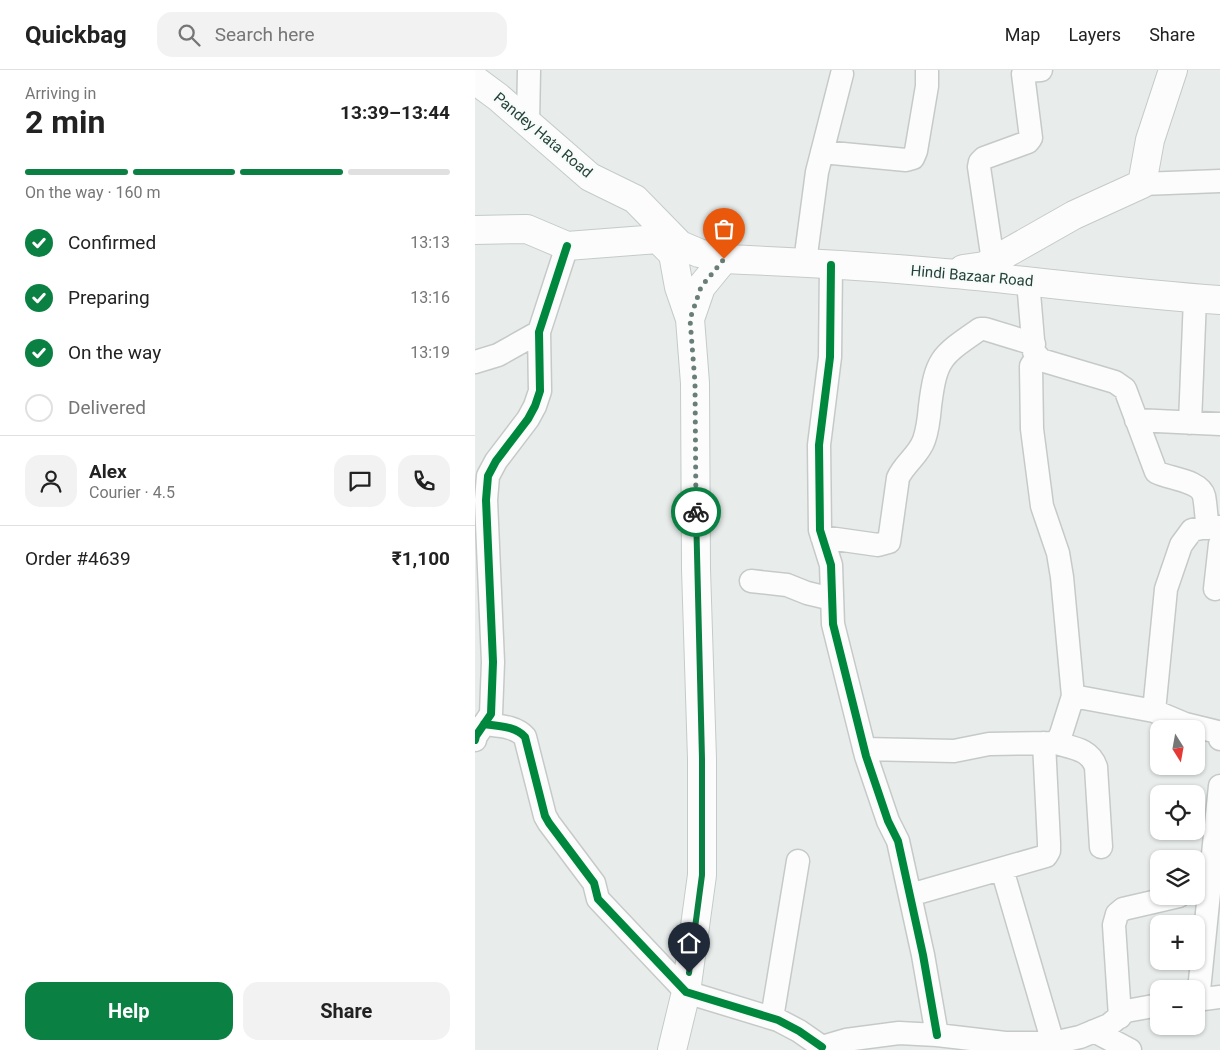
<!DOCTYPE html>
<html lang="en">
<head>
<meta charset="utf-8">
<style>
  :root { --surface:#fff; --page:#f2f2f2; --text:#222; --muted:#767676; --line:#e0e0e0; --accent:#0b8043 }
  body { margin:0; font-family:Roboto,sans-serif; background:var(--page); color:var(--text); height:100vh; display:flex; flex-direction:column; font-size:19px; white-space:nowrap }
  * { box-sizing:border-box; margin:0 }
  p { font-size:16px; color:var(--muted) }
  .icon { flex:none; width:28px; height:28px; fill:none; stroke:currentColor; stroke-width:2; stroke-linecap:round; stroke-linejoin:round }
  .map { position:relative; flex:1; overflow:hidden }
  .panel { display:flex; flex-direction:column; background:var(--surface); width:475px }
  .panel>* { flex:none }
  .needle { width:32px; rotate:169deg }
  .controls { position:absolute; left:675px; top:650px; display:grid; gap:10px }
  .controls a { display:grid; place-items:center; width:55px; height:55px; border-radius:10px; background:var(--surface); box-shadow:0 1px 4px #0004; font-size:25px }
  .pin { position:absolute; display:grid; place-items:center; width:42px; height:42px; color:#fff; margin:-51px -21px; border-radius:50% 50% 50% 0; rotate:-45deg; box-shadow:0 0 5px #0007 }
  .pin .icon { rotate:45deg }
  .courier { position:absolute; display:grid; place-items:center; width:50px; height:50px; margin:-25px; border:4px solid #0b8043; border-radius:50%; background:#fff; color:#222; box-shadow:0 1px 6px #0007 }
  .head em { font-style:normal; font-weight:700 }
  .head div { display:flex; flex-direction:column-reverse }
  .head { display:flex; align-items:center; justify-content:space-between; height:85px; padding:0 25px }
  h1 { font-size:32px; font-weight:700; line-height:38px }
  .bar { display:grid; grid-template-columns:repeat(4,1fr); gap:8px 5px; align-content:center; height:60px; padding:0 25px }
  .bar i { height:6px; border-radius:4px; background:var(--line) }
  .bar .active { background:var(--accent) }
  .bar p { grid-column:span 4 }
  .line { display:flex; align-items:center; gap:12px; padding:0 25px; border-top:1px solid var(--line) }
  .line div { flex:1 }
  .round { display:grid; place-items:center; flex:none; width:52px; height:52px; border-radius:15px; background:var(--page) }
  ol { padding:0 25px; list-style:none }
  li { display:flex; align-items:center; gap:15px; height:55px }
  li p { margin-inline-start:auto }
  li .icon { padding:5px; border-radius:50%; background:var(--accent); color:#fff; stroke-width:4 }
  li:last-child { color:var(--muted) }
  li i { width:28px; height:28px; border:2px solid var(--line); border-radius:50% }
  .button { display:flex; gap:10px; margin-top:auto; padding:10px 25px }
  .button a { flex:1; height:58px; border-radius:15px; background:var(--accent); color:#fff; font-size:20px; font-weight:700; line-height:58px; text-align:center }
  .button a+a { background:var(--page); color:var(--text) }
  header { display:flex; align-items:center; gap:30px; box-sizing:border-box; height:70px; padding:0 25px; background:var(--surface); border-bottom:1px solid var(--line) }
  header strong { font-size:24px }
  nav { display:flex; gap:28px; margin-inline-start:auto; font-size:18px }
  .search { width:350px; height:45px; background:var(--page); display:flex; align-items:center; gap:12px; box-sizing:border-box; padding:0 18px; border-radius:15px; color:var(--muted); font-size:19px }
  main { display:flex; flex:1; min-height:0 }
  .map>svg:first-child { display:block }
  .lines { fill:none; stroke-linecap:round; stroke-linejoin:round }
  .minor-casing { stroke:#c5cac8; stroke-width:25 }
  .tertiary-casing { stroke:#c5cac8; stroke-width:30 }
  .secondary-casing { stroke:#c3cbc8; stroke-width:30 }
  .minor { stroke:#fcfcfc; stroke-width:22 }
  .tertiary { stroke:#fcfcfc; stroke-width:28 }
  .secondary { stroke:#fcfcfc; stroke-width:28 }
  .cycleway-casing { stroke:#f7fbf9; stroke-width:11 }
  .cycleway { stroke:#00873e; stroke-width:8 }
  .done { stroke:#697e78; stroke-width:5; stroke-dasharray:0 9 }
  .route { stroke:#0b8043; stroke-width:6 }
  .labels { text-anchor:middle; stroke-width:4.5; stroke-linejoin:round; paint-order:stroke }
  .street-label { font-size:15px; fill:#24423a; stroke:#f7fbf9 }
</style>
</head>
<body>
<header>
<strong>Quickbag</strong>
<div class="search"><svg class="icon" aria-label="search" viewBox="0 0 24 24"><circle cx="10" cy="10" r="6"/><path d="M15 15l6 6"/></svg>Search here</div>
<nav><a>Map</a><a>Layers</a><a>Share</a></nav>
</header>
<main>
<section class="panel">
<div class="head"><div><h1>2 min</h1><p>Arriving in</p></div><em>13:39–13:44</em></div>
<div class="bar"><i class="active"></i><i class="active"></i><i class="active"></i><i></i><p>On the way · 160 m</p></div>
<ol>
<li><svg class="icon" aria-label="check" viewBox="0 0 24 24"><path d="M5 12l5 5 9-10"/></svg>Confirmed<p>13:13</p></li>
<li><svg class="icon" aria-label="check" viewBox="0 0 24 24"><path d="M5 12l5 5 9-10"/></svg>Preparing<p>13:16</p></li>
<li><svg class="icon" aria-label="check" viewBox="0 0 24 24"><path d="M5 12l5 5 9-10"/></svg>On the way<p>13:19</p></li>
<li><i></i>Delivered</li>
</ol>
<div class="line" style="height:90px"><a class="round"><svg class="icon" aria-label="person" viewBox="0 0 24 24"><circle cx="12" cy="8" r="4"/><path d="M4 21q1-7 8-7t8 7"/></svg></a><div><b>Alex</b><p>Courier · 4.5</p></div><a class="round"><svg class="icon" aria-label="chat" viewBox="0 0 24 24"><path d="M4 5h16v11H9l-5 4z"/></svg></a><a class="round"><svg class="icon" aria-label="phone" viewBox="0 0 24 24"><path d="M5 4h4l2 5-3 2q2 4 5 5l2-3 5 2v4C11 20 4 13 5 4z"/></svg></a></div>
<div class="line" style="height:65px"><div>Order #4639</div><b>₹1,100</b></div>
<div class="button"><a>Help</a><a>Share</a></div>
</section>
<div class="map">
<svg width="745" height="980" viewBox="0 0 745 980">
  <rect width="100%" height="100%" fill="#e8edeb"/>
  <g class="lines">
    <defs>
      <path id="minor" d="M53,53L54,0
        M347,82L431,90L438,88L441,81L452,16V0
        M667,114L745,111
        M518,191L504,97L505,92L509,88L553,72L556,68L548,4L550,1L566,0
        M330,192L342,102L367,4
        M356,195L355,287L344,375L345,460L356,495L358,554L391,686L413,751L423,771L448,885L462,965
        M553,211L559,282L566,290L640,312L650,319L681,402C694,409 725,410 729,426C731,436 731,447 733,458
        M562,287L556,296L557,359L567,436L583,483L587,507L598,626
        M0,292L23,285L64,262
        M661,350L745,354
        M715,353L720,228
        M347,467L403,475L414,472L423,408C429,394 444,385 449,370C453,359 454,348 455,336C461,288 466,286 505,259H510L559,274
        M276,511L312,515L332,523L357,529
        M740,519L745,474
        M679,641L691,519L706,475L717,460L727,458L745,457
        M9,654C23,656 41,656 50,667L70,746L74,753L119,813L123,829L211,922L303,950L324,961L347,977
        M0,670L1,666L16,644L18,592L11,430L13,406L21,391L53,349L60,336L65,321L64,262L92,176
        M581,673C598,678 615,679 621,697L626,777
        M389,679L479,681L514,674L581,673L586,664L598,626L679,641L710,654L743,662L745,669
        M527,799L578,973
        M435,825L571,786L574,781V773L569,673
        M721,930L745,927
        M723,930L745,716
        M645,947L639,855L642,844L648,839L704,826
        M297,948L323,791
        M619,961L655,980
        M345,980L347,977L371,970L424,963L462,965L530,973H578L605,967L634,955L651,941L684,935"/>
      <path id="tertiary" d="M249,189C322,192 396,196 469,203C561,211 653,224 745,230
        M488,199L509,196L599,145L667,114L675,70L698,0"/>
      <path id="secondary" d="M0,10L23,27L115,107L160,129L205,175
        M0,160L52,159L92,176L183,169L198,184
        M205,175L224,183L249,189L226,217L215,249L204,217L198,184Z
        M197,980L211,922L227,805V689L221,499L220,313L215,249"/>
    </defs>
    <use href="#minor" class="minor-casing"/>
    <use href="#tertiary" class="tertiary-casing"/>
    <use href="#secondary" class="secondary-casing"/>
    <use href="#minor" class="minor"/>
    <use href="#tertiary" class="tertiary"/>
    <use href="#secondary" class="secondary"/>
    <defs>
      <path id="cycleway" d="M356,195L355,287L344,375L345,460L356,495L358,554L391,686L413,751L423,771L448,885L462,965
        M9,654C23,656 41,656 50,667L70,746L74,753L119,813L123,829L211,922L303,950L324,961L347,977
        M0,670L1,666L16,644L18,592L11,430L13,406L21,391L53,349L60,336L65,321L64,262L92,176"/>
    </defs>
    <use href="#cycleway" class="cycleway-casing"/>
    <use href="#cycleway" class="cycleway"/>
  </g>
  <g class="lines">
    <path class="done" d="M221,442L220,313L215,249L226,217L249,189"/>
    <path class="route" d="M214,903L227,805V689L221,442"/>
  </g>
  <g class="labels">
    <g class="street-label">
      <text transform="translate(68 65) rotate(40)" y="5">Pandey Hata Road</text>
      <text transform="translate(497 206) rotate(5)" y="5">Hindi Bazaar Road</text>
    </g>
  </g>
</svg>
<div class="controls">
<a><svg class="needle" viewBox="-14 -14 28 28"><path d="M0-13l5 13h-10z" fill="#e53935"/><path d="M0 13l5-13h-10z" fill="#767676"/></svg></a>
<a><svg class="icon" aria-label="locate" viewBox="0 0 24 24"><circle cx="12" cy="12" r="6"/><path d="M12 2v4M12 18v4M2 12h4M18 12h4"/></svg></a>
<a><svg class="icon" aria-label="layers" viewBox="0 0 24 24"><path d="M12 4l9 5-9 5-9-5zM3 14l9 5 9-5"/></svg></a>
<a>+</a>
<a>−</a>
</div>
<div class="pin" style="left:249px;top:189px;background:#ea580c"><svg class="icon" aria-label="bag" viewBox="0 0 24 24"><path d="M5 8h14l-1 12H6zM9 8a3 3 0 0 1 6 0"/></svg></div>
<div class="pin" style="left:214px;top:903px;background:#1f2937"><svg class="icon" aria-label="home" viewBox="0 0 24 24"><path d="M3 11l9-7 9 7M6 9v11h12V9"/></svg></div>
<div class="courier" style="left:221px;top:442px"><svg class="icon" aria-label="bike" viewBox="0 0 24 24"><circle cx="6" cy="16" r="4"/><circle cx="18" cy="16" r="4"/><path d="M6 16l4-8h5l3 8M10 8l3 8H6M13 5h3"/></svg></div>
</div>
</main>
</body>
</html>
